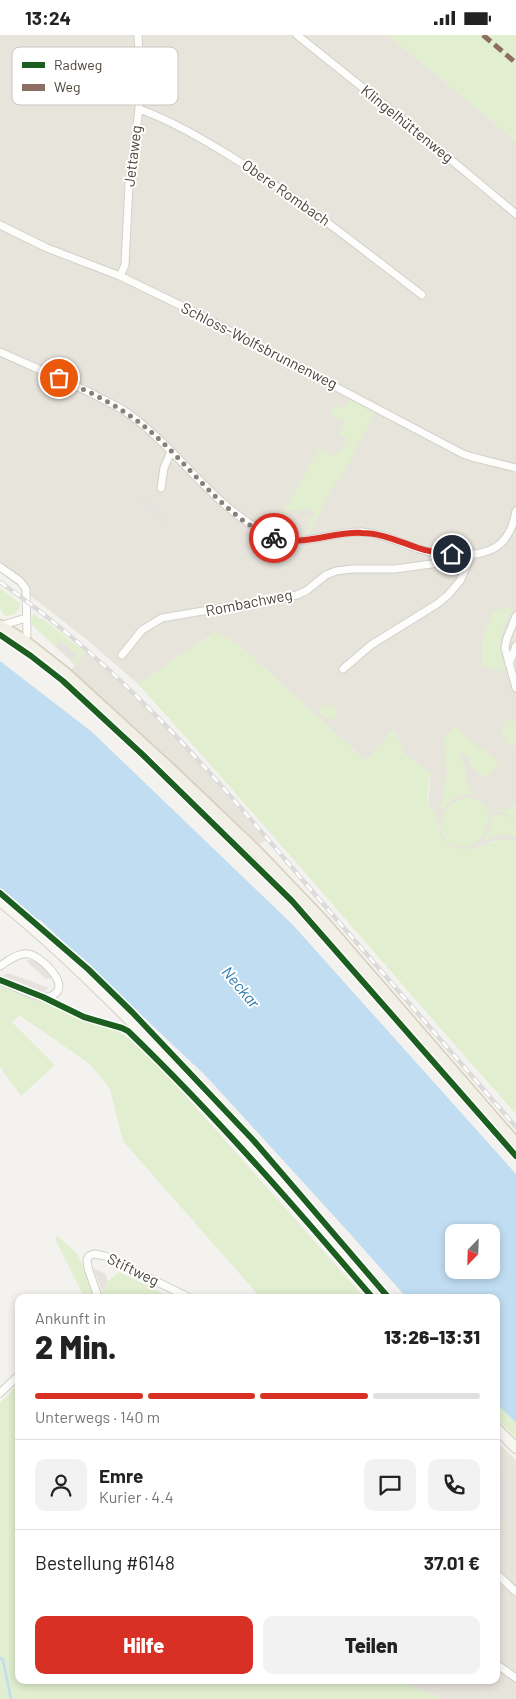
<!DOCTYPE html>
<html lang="de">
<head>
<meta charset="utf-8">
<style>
  :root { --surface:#fff; --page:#f2f2f2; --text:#222; --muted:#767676; --line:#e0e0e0; --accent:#d93025 }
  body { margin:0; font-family:Barlow,sans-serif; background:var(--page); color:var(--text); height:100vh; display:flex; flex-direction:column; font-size:19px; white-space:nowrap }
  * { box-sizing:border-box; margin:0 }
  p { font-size:16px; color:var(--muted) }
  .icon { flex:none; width:28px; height:28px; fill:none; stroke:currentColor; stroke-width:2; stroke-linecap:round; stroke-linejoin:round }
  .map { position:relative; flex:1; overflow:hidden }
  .drawer { position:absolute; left:15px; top:1259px; width:485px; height:390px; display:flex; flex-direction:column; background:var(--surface); border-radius:10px; box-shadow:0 2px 8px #0003 }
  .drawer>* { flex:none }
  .needle { width:32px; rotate:203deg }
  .tools { position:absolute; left:445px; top:1189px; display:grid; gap:10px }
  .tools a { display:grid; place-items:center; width:55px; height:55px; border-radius:10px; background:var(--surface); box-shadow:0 2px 8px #0003; font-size:25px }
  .pin { position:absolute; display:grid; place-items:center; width:42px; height:42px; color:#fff; margin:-21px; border:2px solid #fff; border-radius:50%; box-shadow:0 1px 5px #0007 }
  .courier { position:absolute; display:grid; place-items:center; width:50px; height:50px; margin:-25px; border:4px solid #d93025; border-radius:50%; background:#fff; color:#222; box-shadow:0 1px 6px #0007 }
  .overview em { font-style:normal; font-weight:800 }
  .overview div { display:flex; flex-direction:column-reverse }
  .overview { display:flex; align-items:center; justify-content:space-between; height:85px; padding:0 20px }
  h1 { font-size:32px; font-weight:800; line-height:38px }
  .bar { display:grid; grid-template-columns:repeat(4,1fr); gap:8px 5px; align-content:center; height:60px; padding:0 20px }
  .bar i { height:6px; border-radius:4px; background:var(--line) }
  .bar .active { background:var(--accent) }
  .bar p { grid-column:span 4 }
  .line { display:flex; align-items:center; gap:12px; padding:0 20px; border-top:1px solid var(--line) }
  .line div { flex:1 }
  .round { display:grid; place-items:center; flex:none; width:52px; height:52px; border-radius:10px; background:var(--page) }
  .button { display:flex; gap:10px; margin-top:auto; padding:10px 20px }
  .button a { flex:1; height:58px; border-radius:10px; background:var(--accent); color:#fff; font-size:20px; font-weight:800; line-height:58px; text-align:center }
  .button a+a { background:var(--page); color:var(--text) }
  .status { display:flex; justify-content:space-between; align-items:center; height:35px; padding:0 25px; background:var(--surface); direction:ltr }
  .status svg { height:14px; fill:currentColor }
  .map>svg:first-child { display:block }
  .residential { fill:#e7e4dc }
  .green { fill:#e1eecf }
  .parking { fill:#e6e3df }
  .water { fill:#c0ddf1; fill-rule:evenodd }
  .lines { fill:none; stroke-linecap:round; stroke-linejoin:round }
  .stream { stroke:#c0ddf1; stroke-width:2.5 }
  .street-casing { stroke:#d2d0cb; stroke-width:9 }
  .secondary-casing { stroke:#d3cfc5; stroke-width:12 }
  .primary-casing { stroke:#d6cebb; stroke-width:14 }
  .street { stroke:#fdfdfc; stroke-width:7 }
  .secondary { stroke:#f7f6f1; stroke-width:10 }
  .primary { stroke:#f2efe6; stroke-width:11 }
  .rail-casing { stroke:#dbdbda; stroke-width:4.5 }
  .rail { stroke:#fff; stroke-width:2.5; stroke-dasharray:8; stroke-linecap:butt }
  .quiet { stroke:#8d6e63; stroke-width:5; stroke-dasharray:10 5; stroke-linecap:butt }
  .cycleway-casing { stroke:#fff; stroke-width:9 }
  .cycleway { stroke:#1b5e20; stroke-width:6 }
  .done { stroke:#868178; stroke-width:5; stroke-dasharray:0 9 }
  .route { stroke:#d93025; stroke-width:6 }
  .labels { text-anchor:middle; stroke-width:4; stroke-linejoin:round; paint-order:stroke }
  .street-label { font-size:15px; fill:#4b4439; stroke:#fff }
  .water-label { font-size:16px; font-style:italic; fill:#2e7ab2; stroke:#fff }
  .key { fill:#fff; stroke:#c9c7c4; stroke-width:1 }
  .key-label { font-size:14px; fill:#4b4439 }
</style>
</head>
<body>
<div class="status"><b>13:24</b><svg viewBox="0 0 49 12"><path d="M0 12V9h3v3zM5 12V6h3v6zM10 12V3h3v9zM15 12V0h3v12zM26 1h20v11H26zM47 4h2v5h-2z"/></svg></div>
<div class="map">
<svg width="516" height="1664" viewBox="0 0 516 1664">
  <rect width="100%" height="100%" fill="#f4f2ee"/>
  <path class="residential" d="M0,0H388L516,106V807L511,805L494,806L473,814L460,815L449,811L441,803L435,780L428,768L431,738L405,720L394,694L366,726L238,609L215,597L138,649L86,604L0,537Z
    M85,617L107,635L154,680L205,734L266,806L259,809L197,751L139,701L71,635Z
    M496,1406L516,1425V1664H444L395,1645H496Z"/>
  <path class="green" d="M388,0H516V106Z
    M349,364L375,378L341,443L334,450L309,499H306L308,482L313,483L314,476L304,474L303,476L289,475L287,489L292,493V500L273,496L319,414L332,422L333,419L336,420L338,417H340L347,403L339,399L345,387L330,379L335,369L344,374Z
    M0,553L20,568V572L14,580L5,581L0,574Z
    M506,572L512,575C499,601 497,609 505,637L494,633L483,632C477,613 486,594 493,577Z
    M33,578L40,584H43L85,617L75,630L31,589Z
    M215,597L238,609L366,726L376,715L375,713L378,712L394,694L405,720L431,738C430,747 425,762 429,769C431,774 435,777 436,783C438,795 440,806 452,812C475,822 495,798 516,807V1079C389,936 266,790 138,649Z
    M323,669L330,671L337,675L335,683L330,685L320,679V673Z
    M509,681L516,689V710L508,709L501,697Z
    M455,691L480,714L482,713L499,728L485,744L468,728L470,725L459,716L466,735L465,742L472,759L456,761L440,776L447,739L444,703Z
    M464,763C508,761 486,827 452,809C429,796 444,768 464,763Z
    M516,768V783L501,777L496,773C504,777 510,775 516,768Z
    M500,779L516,785V801L504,799L492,802L483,807L491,794L493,780Z
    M0,950L41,965L85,986L119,996L132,1006L168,1041L364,1262H260L123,1106L110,1054L90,1029L19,980L12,987L55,1030L21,1061L0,1032Z
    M58,1201L78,1220L91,1249L92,1262H84L55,1204Z
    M119,1237L170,1262H103L101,1258L108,1246Z
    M19,1348V1645H395L444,1664H0V1368Z
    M496,1368L516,1388V1403L496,1383Z"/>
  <path class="parking" d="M145,462L169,489L164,493L140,467Z
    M59,605L77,620L72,625L55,611Z
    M34,924L54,943L46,944L26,926Z
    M8,938L49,953L42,958L1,942Z
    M93,1233L105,1239L108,1246L102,1256Z
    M496,1433L516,1451V1494L496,1477Z"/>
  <path class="water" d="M0,626L92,697L293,890L516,1139V1388L496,1368V1262H406L344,1192L205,1040L40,885L35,884L0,855ZM454,1198H491V1235H454Z"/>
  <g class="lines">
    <path class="stream" d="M70,916H74
      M0,1623L3,1625L11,1664"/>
    <defs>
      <path id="street" d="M297,0L413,93L516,179
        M139,74C170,85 199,102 227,119C296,161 358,211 422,260
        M0,190L47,213L120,241L192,276L463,419L472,422L516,433
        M120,241L125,230L129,149L139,74L140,40L138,0
        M0,317C31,331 62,344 93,359C105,366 118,371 129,379C179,415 213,472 269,500C298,515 331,496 362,497C382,498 400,508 419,514C441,521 481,525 500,509C509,501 514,488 516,476
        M161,453L164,433L171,416
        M0,532L20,546L26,554L27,600L23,605
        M516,581L507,603L505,613L516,653
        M0,591L26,583
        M122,620L142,595L162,583L297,560L306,556L326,540L336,536L352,534H395L453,526L462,520
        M509,629L516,611
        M343,634L371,610L437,569L448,560L460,546L472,519
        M0,931C7,927 18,917 28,919C39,920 66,945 57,957C54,960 51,962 47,962C35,963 12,950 0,945
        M98,1262L88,1233L87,1225L89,1221L94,1219L105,1221L188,1262
        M0,1358L19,1340
        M498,1540L516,1557
        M496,1629L516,1643"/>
      <path id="secondary" d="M0,866C50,906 96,951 141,997C226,1082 304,1171 382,1262
        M496,1393L516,1413"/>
      <path id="primary" d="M0,591L23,605L65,638L172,736L259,819L322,885L516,1109"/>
    </defs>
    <use href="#street" class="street-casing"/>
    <use href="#secondary" class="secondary-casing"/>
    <use href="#primary" class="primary-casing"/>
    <use href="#street" class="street"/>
    <use href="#secondary" class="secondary"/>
    <use href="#primary" class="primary"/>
    <defs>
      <path id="rail" d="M0,547C122,632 211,737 306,849C376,930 446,1011 516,1092"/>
    </defs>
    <use href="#rail" class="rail-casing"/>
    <use href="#rail" class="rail"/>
    <path class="quiet" d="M483,0L516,28"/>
    <defs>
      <path id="cycleway" d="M0,600L31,621L63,646L143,720L292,866L516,1121
        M0,858L88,934L132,977L254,1106L388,1262
        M0,945L43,962L84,982L122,993L128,996C215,1080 294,1171 372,1262"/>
    </defs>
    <use href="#cycleway" class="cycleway-casing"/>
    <use href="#cycleway" class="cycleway"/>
  </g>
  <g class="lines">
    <path class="done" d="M59,343C92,358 124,373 151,397C190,430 226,484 274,503"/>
    <path class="route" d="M274,503C304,512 333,496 362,498C382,498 400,507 418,513C429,517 440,518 452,519"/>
  </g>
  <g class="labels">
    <g class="street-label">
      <text transform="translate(407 89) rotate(39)" y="5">Klingelhüttenweg</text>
      <text transform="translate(133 121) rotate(-83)" y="5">Jettaweg</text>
      <text transform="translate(286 158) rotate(35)" y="5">Obere Rombach</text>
      <text transform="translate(259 311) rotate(27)" y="5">Schloss-Wolfsbrunnenweg</text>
      <text transform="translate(249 568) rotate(-11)" y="5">Rombachweg</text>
      <text transform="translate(133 1235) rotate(26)" y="5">Stiftweg</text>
    </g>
    <g class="water-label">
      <text transform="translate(241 952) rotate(50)" y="6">Neckar</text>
    </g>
  </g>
  <rect x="12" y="12" width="166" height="58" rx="8" class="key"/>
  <rect x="22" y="27" width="23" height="6" fill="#1b5e20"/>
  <rect x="22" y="49" width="23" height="7" fill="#8d6e63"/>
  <g class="key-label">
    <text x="54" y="35">Radweg</text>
    <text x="54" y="57">Weg</text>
  </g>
</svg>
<div class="tools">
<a><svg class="needle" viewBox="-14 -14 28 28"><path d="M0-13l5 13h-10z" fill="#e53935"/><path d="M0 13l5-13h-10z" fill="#767676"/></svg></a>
</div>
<div class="pin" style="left:59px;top:343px;background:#ea580c"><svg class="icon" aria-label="bag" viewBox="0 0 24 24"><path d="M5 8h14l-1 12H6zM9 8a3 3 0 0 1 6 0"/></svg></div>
<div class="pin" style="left:452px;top:519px;background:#1f2937"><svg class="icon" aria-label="home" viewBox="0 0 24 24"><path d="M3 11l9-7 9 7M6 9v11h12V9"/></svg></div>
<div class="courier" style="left:274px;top:503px"><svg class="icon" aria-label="bike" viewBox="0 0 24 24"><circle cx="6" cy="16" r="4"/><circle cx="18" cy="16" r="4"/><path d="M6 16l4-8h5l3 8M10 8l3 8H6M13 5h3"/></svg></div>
<section class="drawer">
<div class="overview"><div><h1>2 Min.</h1><p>Ankunft in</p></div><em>13:26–13:31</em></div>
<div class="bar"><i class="active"></i><i class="active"></i><i class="active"></i><i></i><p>Unterwegs · 140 m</p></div>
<div class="line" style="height:90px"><a class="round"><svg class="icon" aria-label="person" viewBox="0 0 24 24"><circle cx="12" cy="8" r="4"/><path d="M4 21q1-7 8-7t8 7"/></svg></a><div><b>Emre</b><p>Kurier · 4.4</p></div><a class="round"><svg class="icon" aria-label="chat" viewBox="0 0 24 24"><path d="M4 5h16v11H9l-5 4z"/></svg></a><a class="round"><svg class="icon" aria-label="phone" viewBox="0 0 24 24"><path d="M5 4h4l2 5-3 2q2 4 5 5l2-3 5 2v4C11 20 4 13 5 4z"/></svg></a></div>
<div class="line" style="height:65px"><div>Bestellung #6148</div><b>37.01 €</b></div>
<div class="button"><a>Hilfe</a><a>Teilen</a></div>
</section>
</div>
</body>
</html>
